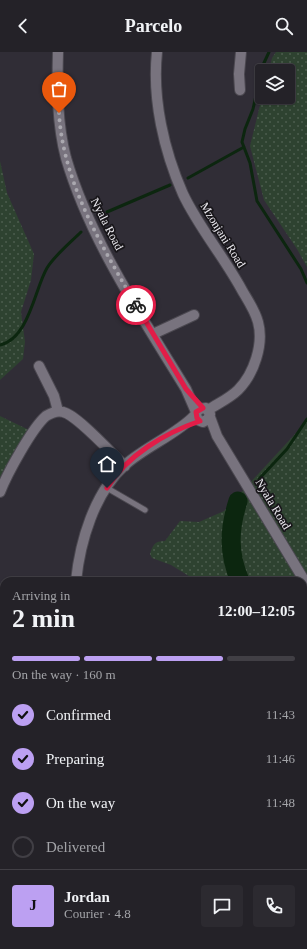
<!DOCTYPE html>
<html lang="en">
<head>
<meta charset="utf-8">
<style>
  :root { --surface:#242228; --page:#2c2a30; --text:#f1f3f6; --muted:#a3a4a8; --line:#413f45; --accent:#bca0f2 }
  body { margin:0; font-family:"Times New Roman",serif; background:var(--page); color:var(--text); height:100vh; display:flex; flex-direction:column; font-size:15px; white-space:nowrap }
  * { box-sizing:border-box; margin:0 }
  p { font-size:13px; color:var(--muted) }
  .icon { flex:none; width:22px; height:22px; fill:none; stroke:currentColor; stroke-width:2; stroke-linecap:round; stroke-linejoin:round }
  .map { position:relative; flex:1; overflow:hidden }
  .drawer { position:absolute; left:0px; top:525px; width:307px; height:372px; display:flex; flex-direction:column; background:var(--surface); border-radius:12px 12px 0 0; box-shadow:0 1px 3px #0004,0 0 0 1px var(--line) }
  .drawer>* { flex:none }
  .buttons { position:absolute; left:255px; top:12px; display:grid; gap:8px }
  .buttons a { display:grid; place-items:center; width:40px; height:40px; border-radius:4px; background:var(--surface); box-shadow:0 1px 3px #0004,0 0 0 1px var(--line); font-size:20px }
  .pin { position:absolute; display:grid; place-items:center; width:34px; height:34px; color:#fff; margin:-41px -17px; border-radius:50% 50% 50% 0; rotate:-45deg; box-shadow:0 0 4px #0007 }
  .pin .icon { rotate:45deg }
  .courier { position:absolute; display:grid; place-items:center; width:40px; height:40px; margin:-20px; border:3px solid #e11d48; border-radius:50%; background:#fff; color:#222; box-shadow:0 1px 5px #0007 }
  .headline em { font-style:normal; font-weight:700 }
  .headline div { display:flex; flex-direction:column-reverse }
  .headline { display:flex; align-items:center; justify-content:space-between; height:68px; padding:0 12px }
  h1 { font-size:26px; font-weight:700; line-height:30px }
  .bar { display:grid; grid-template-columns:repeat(4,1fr); gap:6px 4px; align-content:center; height:48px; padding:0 12px }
  .bar i { height:5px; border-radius:3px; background:var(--line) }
  .bar .on { background:var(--accent) }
  .bar p { grid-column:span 4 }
  .line { display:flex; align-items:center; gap:10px; padding:0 12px; border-top:1px solid var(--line) }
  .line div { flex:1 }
  .round { display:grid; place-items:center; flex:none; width:42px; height:42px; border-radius:4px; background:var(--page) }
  ol { padding:0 12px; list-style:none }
  li { display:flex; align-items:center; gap:12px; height:44px }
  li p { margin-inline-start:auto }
  li .icon { padding:4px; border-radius:50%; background:var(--accent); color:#111; stroke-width:4 }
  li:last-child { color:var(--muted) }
  li i { width:22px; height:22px; border:2px solid var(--line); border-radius:50% }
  header { display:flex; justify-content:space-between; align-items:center; height:52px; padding:0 12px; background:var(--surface); font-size:18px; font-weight:700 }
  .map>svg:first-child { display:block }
  .grass { fill:url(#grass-dots) }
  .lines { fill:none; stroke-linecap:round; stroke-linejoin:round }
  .stream { stroke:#0c260f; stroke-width:3 }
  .river { stroke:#0c260f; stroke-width:19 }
  .service-casing { stroke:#4b4850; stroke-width:7 }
  .minor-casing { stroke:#4b4850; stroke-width:12 }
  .service { stroke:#78737e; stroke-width:5 }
  .minor { stroke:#78737e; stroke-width:10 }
  .done { stroke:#aaa8af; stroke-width:4; stroke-dasharray:0 7.2 }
  .route { stroke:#e11d48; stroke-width:5 }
  .labels { text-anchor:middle; stroke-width:3.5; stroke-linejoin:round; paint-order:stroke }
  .street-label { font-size:12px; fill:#eceaf0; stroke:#18161a }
</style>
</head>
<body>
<header><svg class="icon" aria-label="back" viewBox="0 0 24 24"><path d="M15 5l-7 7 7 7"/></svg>Parcelo<svg class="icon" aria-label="search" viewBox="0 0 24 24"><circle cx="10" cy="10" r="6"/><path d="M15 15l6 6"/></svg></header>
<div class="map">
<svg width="307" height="897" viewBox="0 0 307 897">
  <defs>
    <pattern id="grass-dots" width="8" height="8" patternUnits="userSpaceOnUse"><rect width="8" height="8" fill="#2e4230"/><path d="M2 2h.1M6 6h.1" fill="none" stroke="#4c5d4e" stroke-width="1.8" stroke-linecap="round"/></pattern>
  </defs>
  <rect width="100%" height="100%" fill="#302d36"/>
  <path class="grass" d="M276,0H307V215L297,197L264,148L250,94L262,45H288V19H269L272,6Z
    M0,109L7,141L34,202L31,228L21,260L25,290L23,307L0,328Z
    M0,364L29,378L0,425Z
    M307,369V897H249L251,893H303V529H197L171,513L152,506L150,502C153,493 154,489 165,489L180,469L199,470L224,459Z"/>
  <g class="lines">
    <path class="stream" d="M269,0L263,13L253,57L245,77L242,90L250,111L257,149L301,217L307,231
      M188,126L244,95
      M107,160L170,133
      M0,293C29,287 35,236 47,216C54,204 71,190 81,180
      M259,427L287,397L307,367
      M303,877L307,876
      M262,897L267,893"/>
    <path class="river" d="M238,449C229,477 228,501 240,529
      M303,625L307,630"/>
    <defs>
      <path id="service" d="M107,436L145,458"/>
      <path id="minor" d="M58,0C57,35 57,72 66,106C90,188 142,265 186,337L196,360
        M157,0C152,47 164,99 183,142C199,176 225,206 243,240C249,250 255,259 258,270C264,292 254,322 238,338C230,346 219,351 208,358
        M240,38L239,22L241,0
        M153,282L194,263
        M39,314L54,344L58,359
        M210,365L217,384L307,533
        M0,440C7,422 32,376 46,364C51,361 57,358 63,360C77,363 112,402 125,414
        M76,529C80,490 94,441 125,413C145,395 177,382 194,364C197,362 197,359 199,357L206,356L210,362L208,367L203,370L198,368L196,363
        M0,705L4,707
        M0,804L4,801
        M31,897L37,893
        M173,897L176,893"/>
    </defs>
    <use href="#service" class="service-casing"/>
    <use href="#minor" class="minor-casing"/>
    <use href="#service" class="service"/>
    <use href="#minor" class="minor"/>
  </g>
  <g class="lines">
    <path class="done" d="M59,61C63,131 102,194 136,253"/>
    <path class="route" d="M107,436C127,403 165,381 200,369L197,366L196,360L203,356L186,337L136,253"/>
  </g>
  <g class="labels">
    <g class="street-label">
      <text transform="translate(107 172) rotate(63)" y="4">Nyala Road</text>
      <text transform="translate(223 183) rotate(58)" y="4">Mzonjani Road</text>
      <text transform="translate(273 452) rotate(59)" y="4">Nyala Road</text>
    </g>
  </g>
</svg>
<div class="buttons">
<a><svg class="icon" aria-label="layers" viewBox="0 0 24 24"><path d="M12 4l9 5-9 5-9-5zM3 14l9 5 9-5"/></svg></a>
</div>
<div class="pin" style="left:59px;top:61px;background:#ea580c"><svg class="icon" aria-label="bag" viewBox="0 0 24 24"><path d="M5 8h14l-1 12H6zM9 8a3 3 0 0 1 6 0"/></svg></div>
<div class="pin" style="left:107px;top:436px;background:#1f2937"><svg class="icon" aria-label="home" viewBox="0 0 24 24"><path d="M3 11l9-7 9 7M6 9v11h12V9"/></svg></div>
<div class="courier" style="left:136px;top:253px"><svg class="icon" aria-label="bike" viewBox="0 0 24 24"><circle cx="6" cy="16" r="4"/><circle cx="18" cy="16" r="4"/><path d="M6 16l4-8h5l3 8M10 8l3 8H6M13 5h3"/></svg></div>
<section class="drawer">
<div class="headline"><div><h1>2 min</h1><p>Arriving in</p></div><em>12:00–12:05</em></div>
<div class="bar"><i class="on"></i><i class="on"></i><i class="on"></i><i></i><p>On the way · 160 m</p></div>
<ol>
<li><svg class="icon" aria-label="check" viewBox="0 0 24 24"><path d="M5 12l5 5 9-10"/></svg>Confirmed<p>11:43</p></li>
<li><svg class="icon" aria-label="check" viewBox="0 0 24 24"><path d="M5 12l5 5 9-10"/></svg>Preparing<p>11:46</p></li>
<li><svg class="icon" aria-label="check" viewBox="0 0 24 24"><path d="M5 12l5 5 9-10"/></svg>On the way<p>11:48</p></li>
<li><i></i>Delivered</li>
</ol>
<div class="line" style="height:72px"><b class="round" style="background:var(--accent);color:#111">J</b><div><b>Jordan</b><p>Courier · 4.8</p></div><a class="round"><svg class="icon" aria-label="chat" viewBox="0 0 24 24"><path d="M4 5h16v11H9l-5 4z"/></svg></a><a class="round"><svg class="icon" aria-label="phone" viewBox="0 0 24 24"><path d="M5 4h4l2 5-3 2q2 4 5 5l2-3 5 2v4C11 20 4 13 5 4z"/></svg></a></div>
</section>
</div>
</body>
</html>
